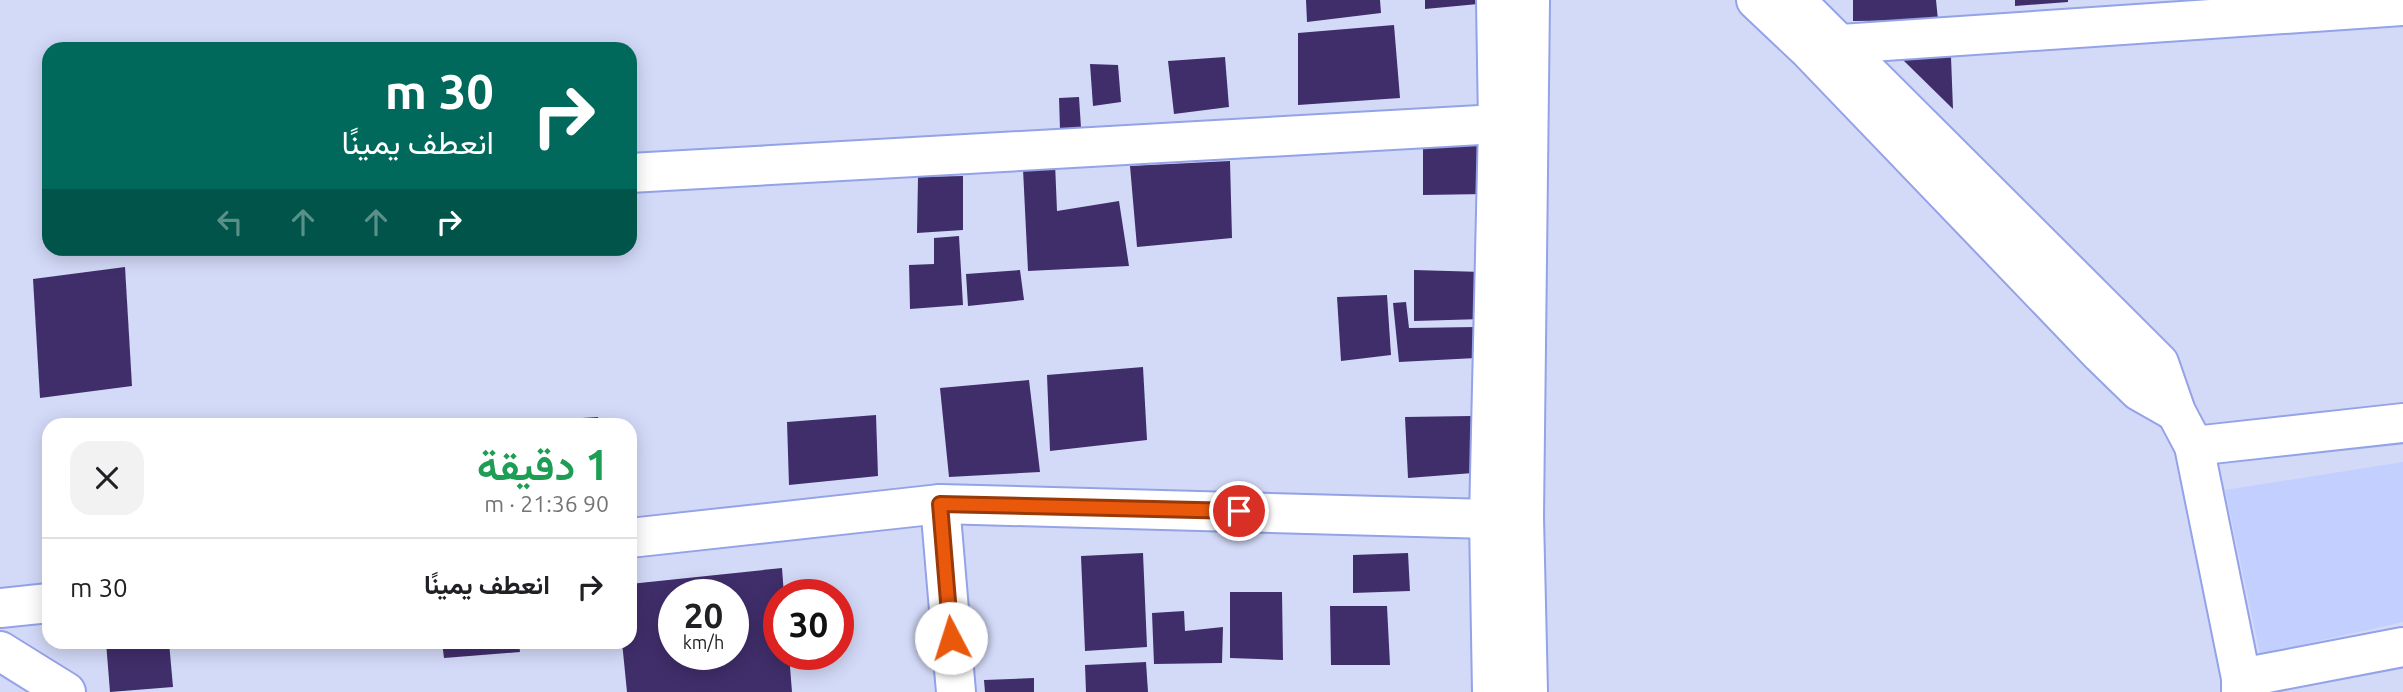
<!DOCTYPE html>
<html lang="ar">
<meta charset="utf-8">
<style>
body{margin:0;font-family:Ubuntu,Vazirmatn,sans-serif;background:#f2f2f2;color:#202124;direction:rtl;height:100vh;display:flex;flex-direction:column;font-size:26px;white-space:nowrap}
*{box-sizing:border-box;margin:0}
p{font-size:23px;color:#757577}
.icon{flex:none;width:38px;height:38px;fill:none;stroke:currentColor;stroke-width:2;stroke-linecap:round;stroke-linejoin:round}
.map{position:relative;flex:1;overflow:hidden;direction:ltr}
.drawer{position:absolute;left:42px;top:418px;width:595px;height:231px;display:flex;flex-direction:column;background:#fff;border-radius:21px;box-shadow:0 4px 18px #0003;direction:rtl}
.drawer>*{flex:none}
.top-card{position:absolute;left:42px;top:42px;width:595px;height:214px;border-radius:21px;box-shadow:0 4px 18px #0003;direction:rtl;background:#00695c;color:#fff;overflow:hidden}
.speed{position:absolute;left:658px;top:579px;display:flex;gap:14px;font-size:35px;font-weight:700;text-align:center}
.speed>*{display:grid;place-content:center;width:91px;height:91px;border-radius:50%;background:#fff;box-shadow:0 4px 18px #0003;line-height:1}
.speed small{font-size:18px;font-weight:400}
.speed .limit{border:10px solid #d22;background:#fff;color:#111}
.pin{position:absolute;display:grid;place-items:center;width:60px;height:60px;color:#fff;margin:-30px;border:4px solid #fff;border-radius:50%;box-shadow:0 2px 7px #0007}
.me{position:absolute;width:77px;margin:-38px;rotate:355deg;stroke-linejoin:round;filter:drop-shadow(0 0 5px #0008)}
.turn{display:flex;align-items:center;gap:24px;height:147px;padding:0 28px;font-size:32px}
.turn .icon{width:91px;height:91px;stroke-width:2.5}
.turn b{display:block;font-size:49px;line-height:60px}
.lanes{display:flex;align-items:center;height:66px;padding:0 28px;background:#0003;justify-content:center;gap:35px;direction:ltr}
.lanes .off{opacity:.35}
.round{display:grid;place-items:center;flex:none;width:74px;height:74px;border-radius:21px;background:#f2f2f2}
.head{display:flex;align-items:center;justify-content:space-between;height:119px;padding:0 28px}
h1{font-size:42px;font-weight:600;line-height:52px;color:#1e9e55}
ul{padding:0;list-style:none}
li{display:flex;align-items:center;gap:21px;height:98px;padding:0 28px;border-top:2px solid #e0e0e0}
li div{flex:1}
li b{display:block;font-size:26px}
li em{font-style:normal}
.map>svg:first-child{display:block}
.built{fill:#c3cfff}
.building{fill:#402e6b;fill-rule:evenodd}
.lines{fill:none;stroke-linecap:round;stroke-linejoin:round}
.minor-casing{stroke:#94a2e8;stroke-width:42}
.minor{stroke:#fff;stroke-width:38}
.route-casing{stroke:#983908;stroke-width:18}
.route{stroke:#ea580c;stroke-width:12}
</style>
<div class="map">
<svg width="2403" height="692" viewBox="0 0 2403 692">
<rect width="100%" height="100%" fill="#d3daf8"/>
<path class="built" d="M2403 462V622L2260 654 2225 490Z"/>
<g class="building">
<path d="M1306 0H1380L1381 13 1307 22Z"/>
<path d="M1425 0H1478V4L1425 9Z"/>
<path d="M1853 0H1936L1938 20 1853 21Z"/>
<path d="M2015 0H2068V2L2015 6Z"/>
<path d="M1394 25 1400 98 1298 105V33Z"/>
<path d="M1225 57 1229 107 1174 114 1168 61Z"/>
<path d="M1951 57 1953 109 1903 60Z"/>
<path d="M1090 64 1118 65 1121 102 1093 106Z"/>
<path d="M1079 97 1081 128 1060 130 1059 98Z"/>
<path d="M1423 142 1483 144 1486 194 1423 195Z"/>
<path d="M1230 161 1232 238 1137 247 1130 166Z"/>
<path d="M1055 163 1057 211 1119 201 1129 266 1028 271 1023 169Z"/>
<path d="M963 176V230L917 233 918 177Z"/>
<path d="M959 236 963 305 910 309 909 265 934 264V238Z"/>
<path d="M125 267 132 386 40 398 33 279Z"/>
<path d="M1020 270 1024 300 968 306 966 274Z"/>
<path d="M1414 270 1483 272V319L1414 321Z"/>
<path d="M1387 295 1391 355 1341 361 1337 297Z"/>
<path d="M1406 302 1409 328 1476 327V358L1399 362 1393 303Z"/>
<path d="M1143 367 1147 440 1050 451 1047 375Z"/>
<path d="M1029 380 1040 472 949 477 940 388Z"/>
<path d="M876 415 878 476 789 485 787 422Z"/>
<path d="M1471 416 1473 473 1408 478 1405 417Z"/>
<path d="M598 417 599 425H536L535 421Z"/>
<path d="M1143 553 1147 647 1085 651 1081 556Z"/>
<path d="M1408 553 1410 591 1353 593V555Z"/>
<path d="M782 568 784 595H779V654H789L792 692H627L622 642H630V584ZM674 595H733V654H674Z"/>
<path d="M1230 592H1282L1283 660 1230 658Z"/>
<path d="M1330 606H1387L1390 665H1331Z"/>
<path d="M1184 611 1185 631 1223 627 1222 663 1154 664 1152 613Z"/>
<path d="M106 642H169L173 687 110 692Z"/>
<path d="M442 642H519L520 652 444 658Z"/>
<path d="M1146 662 1148 692H1086L1085 665Z"/>
<path d="M1034 678V692H985L984 680Z"/>
</g>
<g class="lines">
<g class="minor-casing">
<g id="minor">
<path d="M1756 0 1809 50 2101 354 2139 391 2176 412"/>
<path d="M1795 0 2159 363 2176 412 2194 446 2241 678V692"/>
<path d="M1841 44 2403 6"/>
<path d="M630 173 1498 124"/>
<path d="M2194 446 2403 423"/>
<path d="M940 504 956 692"/>
<path d="M630 538 940 504 1489 519"/>
<path d="M0 608 49 603"/>
<path d="M0 651 66 692"/>
<path d="M2241 678 2403 647"/>
<path d="M1492 692 1489 519 1498 124 1496 0"/>
<path d="M1528 692 1524 517 1530 0"/>
</g>
</g>
<use href="#minor" class="minor"/>
</g>
<g class="lines">
<g class="route-casing">
<path id="route" d="M951 638 940 504 1239 511"/>
</g>
<use href="#route" class="route"/>
</g>
</svg>
<div class="speed"><div>20<small>km/h</small></div><div class="limit">30</div></div>
<div class="pin" style="left:1239px;top:511px;background:#d93025"><svg class="icon" aria-label="arrive" viewBox="0 0 24 24"><path d="M6 21V4h12l-3 4 3 4H6"/></svg></div>
<svg class="me" style="left:951px;top:638px" viewBox="-20 -20 40 40"><circle r="19" fill="#fff"/><path d="M0-13L10 11 0 6-10 11z" fill="#ea580c"/></svg>
<div class="top-card">
<div class="turn"><svg class="icon" aria-label="right" viewBox="0 0 24 24"><path d="M7 20v-9h11M14 6l5 5-5 5"/></svg><div><b>30 m</b>انعطف يمينًا</div></div>
<div class="lanes"><svg class="icon off" aria-label="left" viewBox="0 0 24 24"><path d="M17 20v-9H6M10 6l-5 5 5 5"/></svg><svg class="icon off" aria-label="ahead" viewBox="0 0 24 24"><path d="M12 20V5M6 11l6-6 6 6"/></svg><svg class="icon off" aria-label="ahead" viewBox="0 0 24 24"><path d="M12 20V5M6 11l6-6 6 6"/></svg><svg class="icon" aria-label="right" viewBox="0 0 24 24"><path d="M7 20v-9h11M14 6l5 5-5 5"/></svg></div>
</div>
<section class="drawer">
<div class="head"><div><h1>1 دقيقة</h1><p>90 m · 21:36</p></div><a class="round"><svg class="icon" aria-label="close" viewBox="0 0 24 24"><path d="M6 6l12 12M18 6L6 18"/></svg></a></div>
<ul>
<li><svg class="icon" aria-label="right" viewBox="0 0 24 24"><path d="M7 20v-9h11M14 6l5 5-5 5"/></svg><div><b>انعطف يمينًا</b></div><em>30 m</em></li>
</ul>
</section>
</div>
